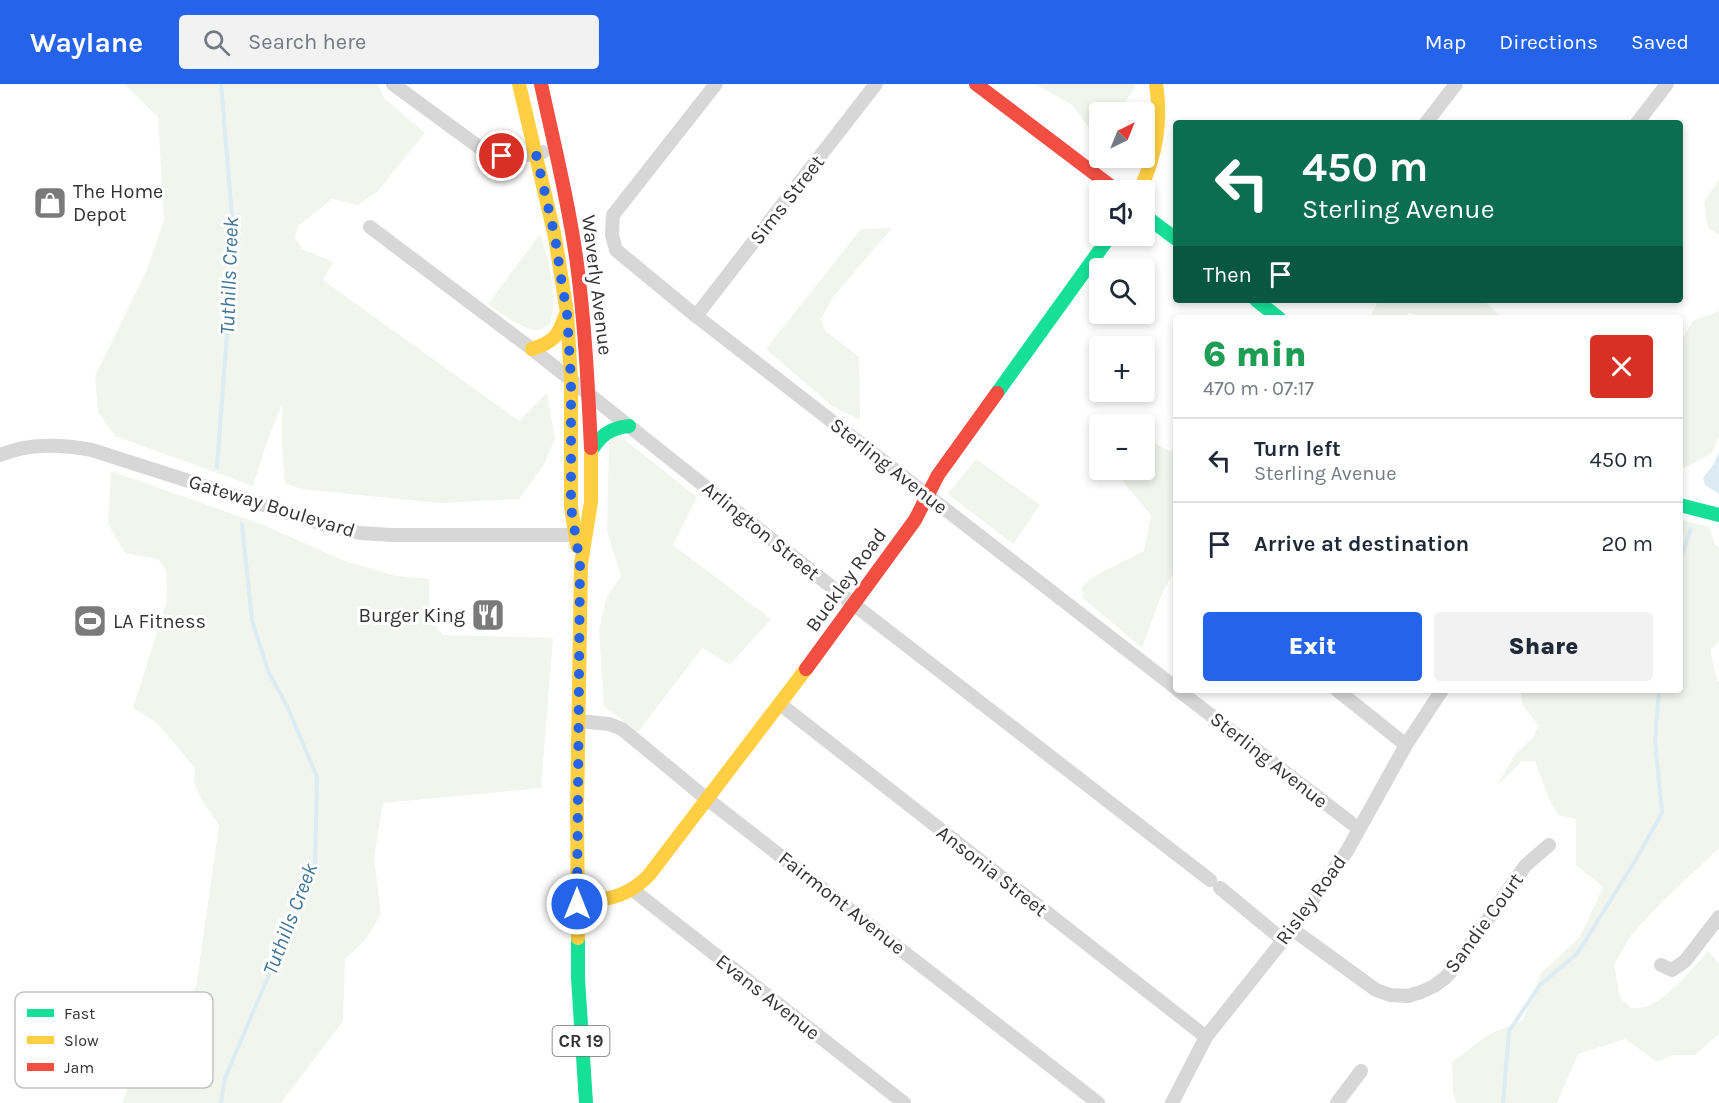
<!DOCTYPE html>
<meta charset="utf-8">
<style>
body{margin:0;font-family:Karla,sans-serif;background:#f2f2f3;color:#1f2937;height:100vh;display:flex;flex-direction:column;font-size:22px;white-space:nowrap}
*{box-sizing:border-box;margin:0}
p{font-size:20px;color:#747a83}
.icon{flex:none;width:33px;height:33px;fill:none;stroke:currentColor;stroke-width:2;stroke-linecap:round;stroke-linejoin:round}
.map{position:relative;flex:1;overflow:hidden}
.side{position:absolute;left:1173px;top:231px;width:510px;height:378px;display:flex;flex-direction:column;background:#fff;border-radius:6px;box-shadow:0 3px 9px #0003}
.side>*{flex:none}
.banner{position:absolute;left:1173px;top:36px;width:510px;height:183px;border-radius:6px;box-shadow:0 3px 9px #0003;background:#0b6e4f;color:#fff;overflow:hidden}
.needle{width:39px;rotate:43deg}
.tools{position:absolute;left:1089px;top:18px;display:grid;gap:12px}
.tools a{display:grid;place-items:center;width:66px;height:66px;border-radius:6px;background:#fff;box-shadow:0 3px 9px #0003;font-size:30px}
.pin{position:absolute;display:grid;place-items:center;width:51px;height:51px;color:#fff;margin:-26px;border:3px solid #fff;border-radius:50%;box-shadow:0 2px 6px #0007}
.me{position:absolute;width:66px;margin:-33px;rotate:0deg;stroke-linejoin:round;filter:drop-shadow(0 0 4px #0008)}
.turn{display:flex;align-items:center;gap:21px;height:126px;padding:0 30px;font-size:27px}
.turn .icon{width:78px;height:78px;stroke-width:2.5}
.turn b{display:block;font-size:42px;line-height:51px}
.then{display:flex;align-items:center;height:57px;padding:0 30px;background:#0003;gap:12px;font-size:22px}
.round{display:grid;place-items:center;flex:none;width:63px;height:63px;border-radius:6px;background:#f2f2f3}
.headline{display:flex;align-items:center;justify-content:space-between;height:102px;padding:0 30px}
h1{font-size:36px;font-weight:800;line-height:45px;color:#1e9e55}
.action{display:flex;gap:12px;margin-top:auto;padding:12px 30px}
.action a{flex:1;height:69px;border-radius:6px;background:#2563eb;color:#fff;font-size:24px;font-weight:800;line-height:69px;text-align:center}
.action a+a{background:#f2f2f3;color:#1f2937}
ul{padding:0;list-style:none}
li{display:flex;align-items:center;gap:18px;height:84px;padding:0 30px;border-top:2px solid #e0e1e3}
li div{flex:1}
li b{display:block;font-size:22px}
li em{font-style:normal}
header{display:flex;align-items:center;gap:36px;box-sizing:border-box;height:84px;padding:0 30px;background:#2563eb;color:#fff}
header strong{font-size:28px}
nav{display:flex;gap:33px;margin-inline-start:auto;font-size:21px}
.search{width:420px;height:54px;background:#f2f2f3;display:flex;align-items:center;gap:15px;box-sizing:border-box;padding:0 21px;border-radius:6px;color:#747a83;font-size:22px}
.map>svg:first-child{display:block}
.green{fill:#f1f5ed}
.water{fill:#ddebf3}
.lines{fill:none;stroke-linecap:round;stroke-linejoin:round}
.stream{stroke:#ddebf3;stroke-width:4}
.street{stroke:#d7d7d7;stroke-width:14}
.fast{stroke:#16e098;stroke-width:14}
.slow{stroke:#ffcf43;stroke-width:14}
.jam{stroke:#f24e42;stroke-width:14}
.route{stroke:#2563eb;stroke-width:10;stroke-dasharray:0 18}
.labels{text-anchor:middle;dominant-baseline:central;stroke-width:6;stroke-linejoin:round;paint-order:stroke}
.shield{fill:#fff;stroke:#707070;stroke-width:1.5}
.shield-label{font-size:18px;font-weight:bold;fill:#333}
.poi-label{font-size:20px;fill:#333;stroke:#fff;text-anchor:start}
.street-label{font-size:20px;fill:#333;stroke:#fff}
.water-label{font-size:21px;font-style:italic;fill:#3f7597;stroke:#fff}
.key{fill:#fff;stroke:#c2c2c2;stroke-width:1.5}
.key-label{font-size:16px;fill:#333}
</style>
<header>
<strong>Waylane</strong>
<div class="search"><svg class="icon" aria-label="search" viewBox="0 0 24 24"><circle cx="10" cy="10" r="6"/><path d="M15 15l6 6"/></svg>Search here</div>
<nav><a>Map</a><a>Directions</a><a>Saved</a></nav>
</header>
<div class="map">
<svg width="1719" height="1019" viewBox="0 0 1719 1019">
<rect width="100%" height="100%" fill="#fff"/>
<g class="green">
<path d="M124 0H378L384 14 425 49 377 108 358 121 332 115 298 142 295 154 302 165 333 178 323 196 519 337 547 309 555 355 543 382 519 415 439 419 301 405 285 399 282 365V320L267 358 253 402 115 352 98 328 95 292 146 188 164 136 158 33Z"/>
<path d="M1035 0H1136V2L1118 28H1100L1099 46 1092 47 1072 21Z"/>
<path d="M1719 95V151L1708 144 1704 118Z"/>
<path d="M892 144 832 214 821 235 825 247 859 273 860 336 832 322 766 265 861 145Z"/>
<path d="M540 150C549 178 558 210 550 240 546 243 541 246 536 246 524 246 498 228 488 220Z"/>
<path d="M1379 216H1483L1503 234H1429L1409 229 1405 234H1369Z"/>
<path d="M1719 227V352L1712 369 1680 386V259L1693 237Z"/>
<path d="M620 352 697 413 673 461 771 535 730 581 702 564 638 648 604 622 599 546 606 515 621 492 607 448 609 357Z"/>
<path d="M1145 354 1168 366 1176 368V485C1160 508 1152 538 1142 564L1083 514 1082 503 1094 492 1144 467 1151 431 1124 399 1118 386H1144Z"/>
<path d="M976 375 1040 421 1013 460 948 410Z"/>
<path d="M111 387 261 440 345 477 396 492 429 495 430 535 443 551 553 554 541 704 383 719 374 774 381 830 366 855 345 875 343 937 281 1019H122L146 957 196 903 219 741 203 718 194 699 195 684 158 640 133 624 167 516 166 486 158 475 125 469 108 440Z"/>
<path d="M1680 435 1709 443 1715 460 1719 464V558L1710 566 1717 596 1719 597V764L1660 820 1632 850 1614 880 1620 914 1631 924C1635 924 1640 924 1645 923 1663 919 1696 882 1708 867L1719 880V950L1695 971H1674L1657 978 1625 955 1578 970 1557 1019H1456L1453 1008 1452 978 1488 951 1523 936 1541 889 1580 853 1603 803 1576 781V735L1558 731 1548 713 1535 677H1522L1497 702 1514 672 1533 653 1539 642 1522 620 1521 606H1680Z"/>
</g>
<path class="water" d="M1719 369V410L1705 401 1703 394 1713 381Z"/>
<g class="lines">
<g class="stream">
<path d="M217 383 234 156 221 0"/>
<path d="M1680 476 1691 445"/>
<path d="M221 1019 225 994 315 783 317 693 287 622 268 587 252 536 242 440"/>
<path d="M1503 1019 1509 947 1540 901 1577 870 1635 777 1662 729 1655 657 1659 606"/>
</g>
<g class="street">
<path d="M393 0 483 66C503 75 522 73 543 68"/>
<path d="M716 0 613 131 612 151 616 166 696 232 1176 604"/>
<path d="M1426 39 1456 0"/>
<path d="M1637 39 1667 0"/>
<path d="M370 143 532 265 848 516 1210 796"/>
<path d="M696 232 876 0"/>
<path d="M0 371C30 359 60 360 92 366L329 442 360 449 392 451H583"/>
<path d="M1178 606 1359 745"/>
<path d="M1337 606 1406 661"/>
<path d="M780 620 1206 953"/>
<path d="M579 637 609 640 622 645 702 711 1098 1019"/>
<path d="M1220 804 1283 856"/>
<path d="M633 806 904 1019"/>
<path d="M1292 845 1376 906 1390 911 1408 912 1421 908 1434 902 1445 894 1453 885 1525 782 1549 761"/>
<path d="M1661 881 1672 886 1685 877 1719 833"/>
<path d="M1172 1019 1206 953 1292 845 1347 767 1406 661 1442 606"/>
<path d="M1337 1019 1361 987"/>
</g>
<g class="fast">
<path d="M1144 131 1176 155"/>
<path d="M1256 216 1279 234"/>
<path d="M997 309 1110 152"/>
<path d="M591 367C601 351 610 344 629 342"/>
<path d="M1680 421 1719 431"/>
<path d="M578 854V894L586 1019"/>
</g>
<g class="slow">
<path d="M519 0 555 153 567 229 571 296V423L577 462"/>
<path d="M1140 106C1156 71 1162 38 1156 0"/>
<path d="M532 265C553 258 558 253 565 232"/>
<path d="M577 820C607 815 627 814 649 791L806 585"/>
<path d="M578 854 577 725 581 480 591 418V364"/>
</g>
<g class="jam">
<path d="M541 0C554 60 569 120 577 180 585 241 588 303 591 364"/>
<path d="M976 0 1116 106"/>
<path d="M806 585 915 436 938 391 997 309"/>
</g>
</g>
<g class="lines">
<path class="route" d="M502 72 536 70 555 153 561 194 567 229 571 296V423L580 480 577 820"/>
</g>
<defs>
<g id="shop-square" transform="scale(1.725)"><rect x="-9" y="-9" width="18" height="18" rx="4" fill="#7a7a7a" stroke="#fff"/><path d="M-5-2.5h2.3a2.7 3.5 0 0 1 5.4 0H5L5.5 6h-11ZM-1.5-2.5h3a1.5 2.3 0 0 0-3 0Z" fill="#fff"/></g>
<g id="restaurant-square" transform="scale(1.725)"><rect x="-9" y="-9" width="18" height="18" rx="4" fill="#7a7a7a" stroke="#fff"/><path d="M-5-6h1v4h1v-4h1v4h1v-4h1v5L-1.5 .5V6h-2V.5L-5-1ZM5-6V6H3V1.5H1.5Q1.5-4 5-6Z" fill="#fff"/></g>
<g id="stadium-square" transform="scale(1.725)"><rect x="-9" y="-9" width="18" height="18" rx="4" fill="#7a7a7a" stroke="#fff"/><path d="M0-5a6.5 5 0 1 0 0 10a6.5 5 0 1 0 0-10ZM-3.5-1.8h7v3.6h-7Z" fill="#fff"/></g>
</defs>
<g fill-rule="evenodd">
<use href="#shop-square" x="50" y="119"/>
<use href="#restaurant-square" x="488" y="531"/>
<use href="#stadium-square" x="90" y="537"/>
</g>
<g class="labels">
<rect class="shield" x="552.5" y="942" width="57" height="30" rx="4.5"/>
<g class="shield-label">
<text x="581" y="957">CR 19</text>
</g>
<g class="poi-label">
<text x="73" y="107">The Home<tspan x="73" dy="23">Depot</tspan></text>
<text x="465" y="531" text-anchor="end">Burger King</text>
<text x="113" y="537">LA Fitness</text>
</g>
<g class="street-label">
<text transform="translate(787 116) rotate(-52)">Sims Street</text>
<text transform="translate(597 201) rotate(83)">Waverly Avenue</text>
<text transform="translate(889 382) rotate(38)">Sterling Avenue</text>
<text transform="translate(272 422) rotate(17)">Gateway Boulevard</text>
<text transform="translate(761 447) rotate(39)">Arlington Street</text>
<text transform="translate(846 496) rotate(-54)">Buckley Road</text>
<text transform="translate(1269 676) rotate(38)">Sterling Avenue</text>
<text transform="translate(992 787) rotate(38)">Ansonia Street</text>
<text transform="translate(1311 816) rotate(-54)">Risley Road</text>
<text transform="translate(842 819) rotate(38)">Fairmont Avenue</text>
<text transform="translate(1484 839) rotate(-54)">Sandie Court</text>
<text transform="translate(768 913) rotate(38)">Evans Avenue</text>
</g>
<g class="water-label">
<text transform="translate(229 192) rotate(-88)">Tuthills Creek</text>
<text transform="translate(290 835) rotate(-69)">Tuthills Creek</text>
</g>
</g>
<rect x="15" y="908" width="198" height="96" rx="9" class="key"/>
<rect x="27" y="925" width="27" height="8" fill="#16e098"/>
<rect x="27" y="952" width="27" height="8" fill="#ffcf43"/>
<rect x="27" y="979" width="27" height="8" fill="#f24e42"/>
<g class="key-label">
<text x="64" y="935">Fast</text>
<text x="64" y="962">Slow</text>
<text x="64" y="989">Jam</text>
</g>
</svg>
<div class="tools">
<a><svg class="needle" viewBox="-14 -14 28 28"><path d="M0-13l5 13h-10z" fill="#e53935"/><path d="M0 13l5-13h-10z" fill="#747a83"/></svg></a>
<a><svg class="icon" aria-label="sound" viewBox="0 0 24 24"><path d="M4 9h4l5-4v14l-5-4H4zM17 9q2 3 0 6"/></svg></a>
<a><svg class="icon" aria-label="search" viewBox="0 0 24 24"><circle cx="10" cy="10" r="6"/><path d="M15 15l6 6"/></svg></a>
<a>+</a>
<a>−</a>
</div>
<div class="pin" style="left:502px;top:72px;background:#d93025"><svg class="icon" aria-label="arrive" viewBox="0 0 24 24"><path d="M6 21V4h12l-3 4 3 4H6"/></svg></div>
<svg class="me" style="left:577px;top:820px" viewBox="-20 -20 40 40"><circle r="17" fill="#2563eb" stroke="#fff" stroke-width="3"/><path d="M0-11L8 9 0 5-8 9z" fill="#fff"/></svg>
<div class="banner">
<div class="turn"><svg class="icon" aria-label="left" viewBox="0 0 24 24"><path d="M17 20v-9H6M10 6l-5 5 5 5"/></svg><div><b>450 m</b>Sterling Avenue</div></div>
<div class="then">Then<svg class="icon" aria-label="arrive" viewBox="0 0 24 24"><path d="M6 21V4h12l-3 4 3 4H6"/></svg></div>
</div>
<section class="side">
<div class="headline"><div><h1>6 min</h1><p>470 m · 07:17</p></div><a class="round" style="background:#d93025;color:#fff"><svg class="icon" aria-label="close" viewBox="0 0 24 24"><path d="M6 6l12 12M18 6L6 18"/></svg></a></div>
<ul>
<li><svg class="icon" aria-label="left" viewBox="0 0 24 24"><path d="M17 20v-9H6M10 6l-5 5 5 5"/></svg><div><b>Turn left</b><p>Sterling Avenue</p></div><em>450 m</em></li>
<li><svg class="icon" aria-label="arrive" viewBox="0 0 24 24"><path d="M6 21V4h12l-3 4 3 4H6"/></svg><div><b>Arrive at destination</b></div><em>20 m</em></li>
</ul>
<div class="action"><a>Exit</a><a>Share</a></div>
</section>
</div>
